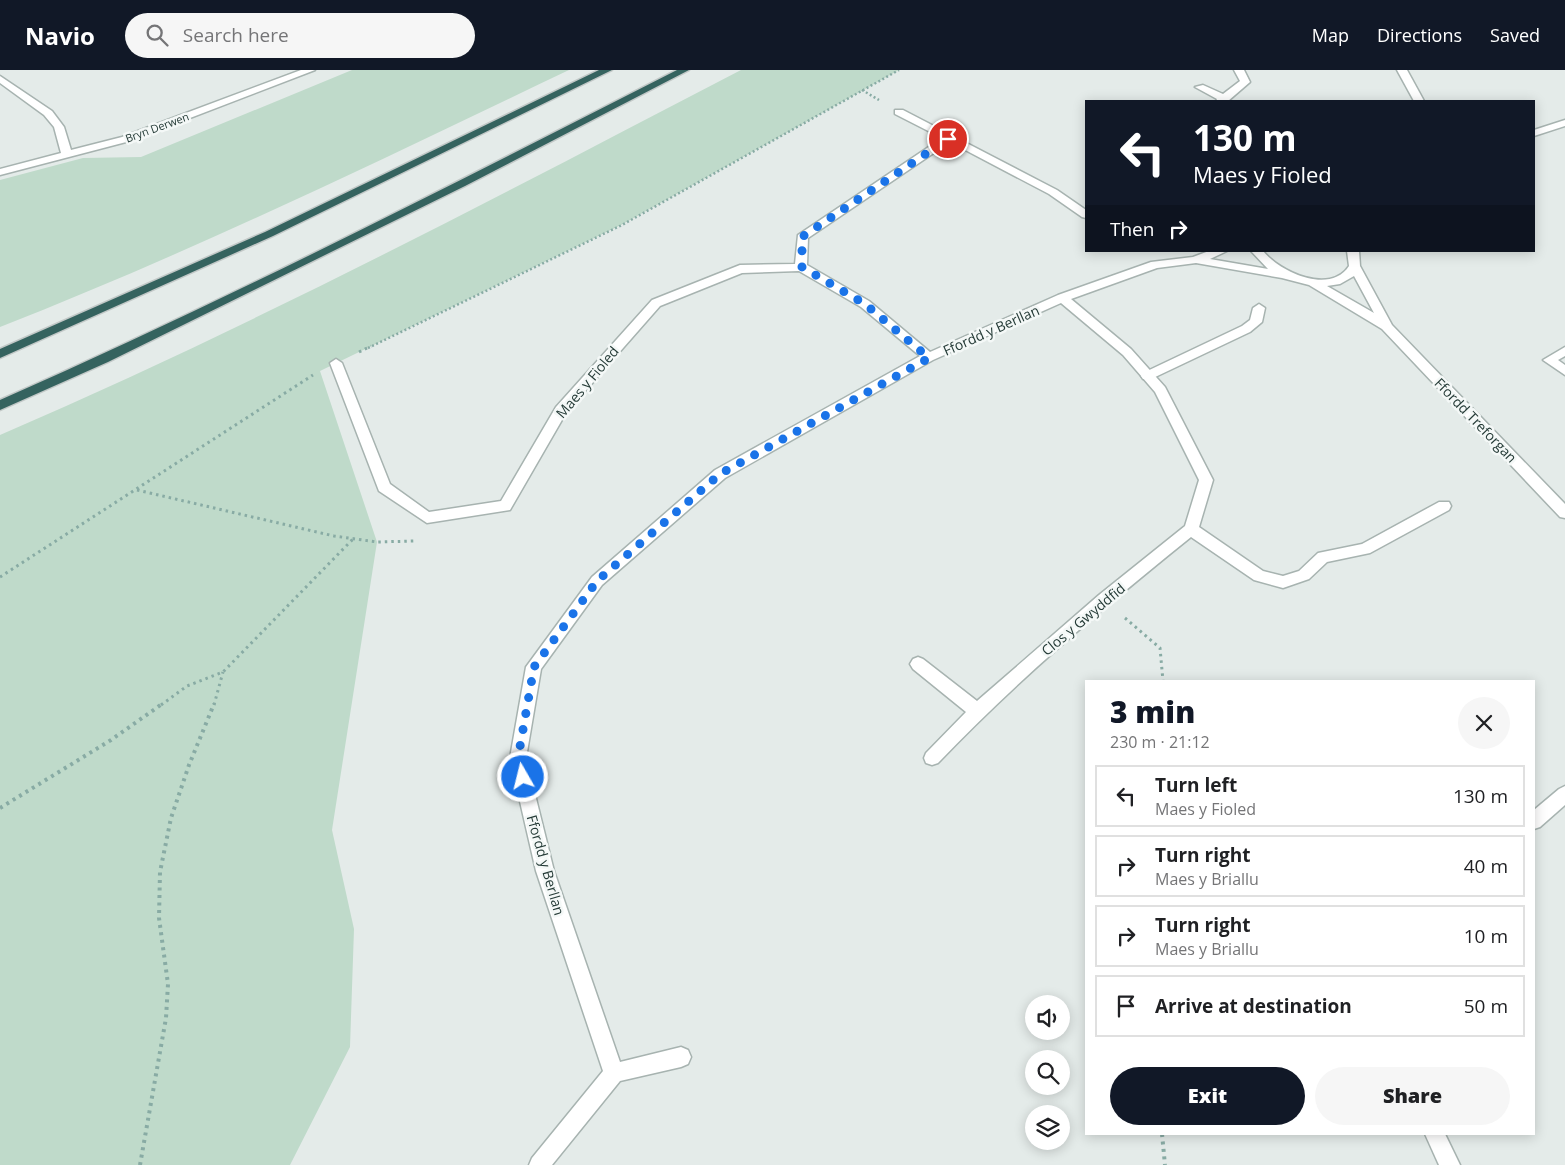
<!DOCTYPE html>
<meta charset="utf-8">
<style>
body{margin:0;font-family:"Open Sans",sans-serif;background:#f6f6f6;color:#202124;height:100vh;display:flex;flex-direction:column;font-size:19px;white-space:nowrap}
*{box-sizing:border-box;margin:0}
p{font-size:16px;color:#757577}
.icon{flex:none;width:28px;height:28px;fill:none;stroke:currentColor;stroke-width:2;stroke-linecap:round;stroke-linejoin:round}
.map{position:relative;flex:1;overflow:hidden}
.sheet{position:absolute;left:1085px;top:610px;width:450px;height:455px;display:flex;flex-direction:column;background:#fff;border-radius:0px;box-shadow:0 2px 12px #0003}
.sheet>*{flex:none}
.guide{position:absolute;left:1085px;top:30px;width:450px;height:152px;border-radius:0px;box-shadow:0 2px 12px #0003;background:#111827;color:#fff;overflow:hidden}
.buttons{position:absolute;left:1025px;top:925px;display:grid;gap:10px}
.buttons a{display:grid;place-items:center;width:45px;height:45px;border-radius:50%;background:#fff;box-shadow:0 2px 12px #0003;font-size:25px}
.pin{position:absolute;display:grid;place-items:center;width:42px;height:42px;color:#fff;margin:-21px;border:2px solid #fff;border-radius:50%;box-shadow:0 1px 5px #0007}
.me{position:absolute;width:55px;margin:-28px;rotate:352deg;stroke-linejoin:round;filter:drop-shadow(0 0 4px #0008)}
.turn{display:flex;align-items:center;gap:18px;height:105px;padding:0 25px;font-size:22px}
.turn .icon{width:65px;height:65px;stroke-width:2.5}
.turn b{display:block;font-size:35px;line-height:42px}
.then{display:flex;align-items:center;height:48px;padding:0 25px;background:#0003;gap:10px;font-size:19px}
.round{display:grid;place-items:center;flex:none;width:52px;height:52px;border-radius:26px;background:#f6f6f6}
.summary{display:flex;align-items:center;justify-content:space-between;height:85px;padding:0 25px}
h1{font-size:30px;font-weight:800;line-height:38px;color:#111827}
.action{display:flex;gap:10px;margin-top:auto;padding:10px 25px}
.action a{flex:1;height:58px;border-radius:30px;background:#111827;color:#fff;font-size:20px;font-weight:800;line-height:58px;text-align:center}
.action a+a{background:#f6f6f6;color:#202124}
ul{padding:0;list-style:none}
li{display:flex;align-items:center;gap:15px;height:62px;margin:0 10px 8px;padding:0 15px;border:2px solid #e0e0e0;border-radius:0px}
li div{flex:1}
li b{display:block;font-size:19px}
li em{font-style:normal}
header{display:flex;align-items:center;gap:30px;box-sizing:border-box;height:70px;padding:0 25px;background:#111827;color:#fff}
header strong{font-size:24px}
nav{display:flex;gap:28px;margin-inline-start:auto;font-size:18px}
.search{width:350px;height:45px;background:#f6f6f6;display:flex;align-items:center;gap:12px;box-sizing:border-box;padding:0 18px;border-radius:28px;color:#757577;font-size:19px}
.map>svg:first-child{display:block}
.green{fill:#bfdaca}
.lines{fill:none;stroke-linecap:round;stroke-linejoin:round}
.service-casing{stroke:#a7b3b0;stroke-width:3}
.minor-casing{stroke:#a7b3b0;stroke-width:3}
.motorway-casing{stroke:#c2c8c7;stroke-width:3}
.path-far2{stroke:#88aba4;stroke-width:2.5;stroke-dasharray:2 2.5;stroke-linecap:butt}
.path-far1{stroke:#88aba4;stroke-width:3;stroke-dasharray:2.5 4;stroke-linecap:butt}
.path{stroke:#88aba4;stroke-width:4;stroke-dasharray:3 4.5;stroke-linecap:butt}
.service{fill:#fff;fill-rule:evenodd}
.minor{fill:#fff;fill-rule:evenodd}
.motorway{fill:#35635f;fill-rule:evenodd}
.route{stroke:#1a73e8;stroke-width:9;stroke-dasharray:0 16.2}
.labels{text-anchor:middle;dominant-baseline:central;stroke-width:5;stroke-linejoin:round;paint-order:stroke}
.far-street-label{font-size:11px;fill:#253b37;stroke:#f4f8f7}
.street-label{font-size:14px;fill:#253b37;stroke:#f4f8f7}
</style>
<header>
<strong>Navio</strong>
<div class="search"><svg class="icon" aria-label="search" viewBox="0 0 24 24"><circle cx="10" cy="10" r="6"/><path d="M15 15l6 6"/></svg>Search here</div>
<nav><a>Map</a><a>Directions</a><a>Saved</a></nav>
</header>
<div class="map">
<svg width="1565" height="1095" viewBox="0 0 1565 1095">
<rect width="100%" height="100%" fill="#e4ebe9"/>
<g class="green">
<path d="M352 0H569C381 90 194 181 0 257V110L83 88 141 87Z"/>
<path d="M741 0H899L621 155 320 301 377 472 332 760 354 859 350 977 290 1095H0V365C253 256 497 127 741 0Z"/>
</g>
<g class="lines">
<g class="service-casing">
<path id="service" d="M1259 234 1265 238 1262 252 1250 262 1151 309H1143L1141 306 1143 303 1242 256 1250 250 1253 238Z"/>
</g>
<g class="minor-casing">
<g id="minor">
<path d="M301 0H315L130 71 0 105V99L61 83 54 57 44 45 0 13V6L52 41 64 57 71 80 122 67Z"/>
<path d="M1234 0H1244L1250 12 1228 31H1216L1217 29 1195 17 1203 15 1223 24 1240 11Z"/>
<path d="M1397 0H1407L1424 31H1414Z"/>
<path d="M895 40H903L1057 120 1086 140V148L1082 147 1049 124 950 72 808 168 807 195 869 231 930 282 1058 225 1151 192 1193 187 1209 181H1227L1210 189 1268 199 1251 181H1263C1280 202 1330 225 1349 196L1347 181H1359L1360 196 1392 255 1565 434V448L1560 447 1382 259 1309 215 1282 208 1196 193 1157 198 1071 229 1131 279 1165 317 1213 410 1199 457 1263 501 1283 506 1299 501 1318 483 1362 474 1439 432H1449L1451 436 1449 440 1370 483 1327 492 1309 509 1283 518 1254 510 1191 467C1103 538 1016 611 938 693L932 695 926 693 924 688 926 683 966 642 913 599 910 594 913 589 918 587 923 589 977 631 1099 525 1185 456 1199 410 1155 322 1123 285 1061 233 933 290 725 408 602 515 541 599 526 688 554 801 620 992 681 977 688 980 691 987 688 994 681 997 620 1011 552 1095H529L532 1088 603 1001 536 801 510 688 526 597 592 507 715 400 920 286 861 237 799 201 742 203 660 236 566 343 510 440 427 453 379 421 330 293 336 289 342 293 390 414 429 442 501 431 556 337 652 230 740 195 795 194 798 165 942 68 895 44ZM1354 206 1374 243 1327 216 1340 214Z"/>
<path d="M1565 50V56L1534 66V60Z"/>
<path d="M1565 277V286L1558 290 1565 295V305L1543 290Z"/>
<path d="M1565 716V735L1540 757 1534 759V740L1559 719Z"/>
<path d="M1425 1064H1445L1460 1095H1439Z"/>
</g>
</g>
<g class="motorway-casing">
<g id="motorway">
<path d="M599 0H612L273 166 0 288V279L265 162Z"/>
<path d="M677 0H689L465 116 108 292 0 340V330C230 229 453 114 677 0Z"/>
</g>
</g>
<g class="path-far2">
<path d="M862 20 879 30"/>
<path d="M368 278 622 155 899 0"/>
</g>
<g class="path-far1">
<path d="M359 282 371 276"/>
<path d="M137 420 334 466 377 472 415 471"/>
<path d="M0 507 313 305"/>
<path d="M1125 548 1160 578 1163 611"/>
<path d="M161 635 187 616 223 602 353 469"/>
<path d="M214 635 223 602"/>
</g>
<g class="path">
<path d="M0 738 111 670 162 634"/>
<path d="M1162 1064 1165 1095"/>
<path d="M140 1095 166 948 168 914 159 848 160 802 171 748 189 695 214 634"/>
</g>
<use href="#service" class="service"/>
<use href="#minor" class="minor"/>
<use href="#motorway" class="motorway"/>
</g>
<g class="lines">
<path class="route" d="M523 707 518 688 534 597 597 511 720 404 929 288 865 234 802 197V167L948 69"/>
</g>
<g class="labels">
<g class="far-street-label">
<text transform="translate(157 57) rotate(-20)">Bryn Derwen</text>
</g>
<g class="street-label">
<text transform="translate(991 260) rotate(-24)">Ffordd y Berllan</text>
<text transform="translate(587 312) rotate(-50)">Maes y Fioled</text>
<text transform="translate(1476 350) rotate(46)">Ffordd Treforgan</text>
<text transform="translate(1083 549) rotate(-40)">Clos y Gwyddfid</text>
<text transform="translate(546 795) rotate(74)">Ffordd y Berllan</text>
</g>
</g>
</svg>
<div class="buttons">
<a><svg class="icon" aria-label="sound" viewBox="0 0 24 24"><path d="M4 9h4l5-4v14l-5-4H4zM17 9q2 3 0 6"/></svg></a>
<a><svg class="icon" aria-label="search" viewBox="0 0 24 24"><circle cx="10" cy="10" r="6"/><path d="M15 15l6 6"/></svg></a>
<a><svg class="icon" aria-label="layers" viewBox="0 0 24 24"><path d="M12 4l9 5-9 5-9-5zM3 14l9 5 9-5"/></svg></a>
</div>
<div class="pin" style="left:948px;top:69px;background:#d93025"><svg class="icon" aria-label="arrive" viewBox="0 0 24 24"><path d="M6 21V4h12l-3 4 3 4H6"/></svg></div>
<svg class="me" style="left:523px;top:707px" viewBox="-20 -20 40 40"><circle r="17" fill="#1a73e8" stroke="#fff" stroke-width="3"/><path d="M0-11L8 9 0 5-8 9z" fill="#fff"/></svg>
<div class="guide">
<div class="turn"><svg class="icon" aria-label="left" viewBox="0 0 24 24"><path d="M17 20v-9H6M10 6l-5 5 5 5"/></svg><div><b>130 m</b>Maes y Fioled</div></div>
<div class="then">Then<svg class="icon" aria-label="right" viewBox="0 0 24 24"><path d="M7 20v-9h11M14 6l5 5-5 5"/></svg></div>
</div>
<section class="sheet">
<div class="summary"><div><h1>3 min</h1><p>230 m · 21:12</p></div><a class="round"><svg class="icon" aria-label="close" viewBox="0 0 24 24"><path d="M6 6l12 12M18 6L6 18"/></svg></a></div>
<ul>
<li><svg class="icon" aria-label="left" viewBox="0 0 24 24"><path d="M17 20v-9H6M10 6l-5 5 5 5"/></svg><div><b>Turn left</b><p>Maes y Fioled</p></div><em>130 m</em></li>
<li><svg class="icon" aria-label="right" viewBox="0 0 24 24"><path d="M7 20v-9h11M14 6l5 5-5 5"/></svg><div><b>Turn right</b><p>Maes y Briallu</p></div><em>40 m</em></li>
<li><svg class="icon" aria-label="right" viewBox="0 0 24 24"><path d="M7 20v-9h11M14 6l5 5-5 5"/></svg><div><b>Turn right</b><p>Maes y Briallu</p></div><em>10 m</em></li>
<li><svg class="icon" aria-label="arrive" viewBox="0 0 24 24"><path d="M6 21V4h12l-3 4 3 4H6"/></svg><div><b>Arrive at destination</b></div><em>50 m</em></li>
</ul>
<div class="action"><a>Exit</a><a>Share</a></div>
</section>
</div>
